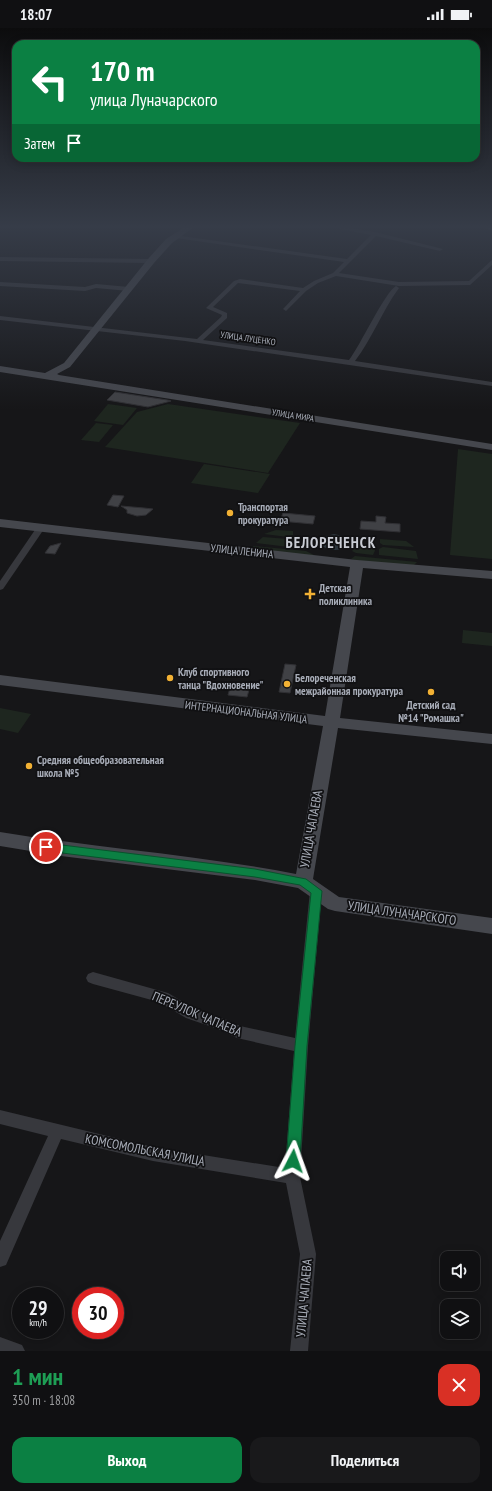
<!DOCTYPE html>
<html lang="ru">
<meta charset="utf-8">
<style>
body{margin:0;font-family:"PT Sans Narrow",sans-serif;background:#19191b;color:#f1f3f6;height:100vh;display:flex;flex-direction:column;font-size:15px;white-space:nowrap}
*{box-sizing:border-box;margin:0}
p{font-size:13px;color:#9c9d9f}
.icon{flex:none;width:22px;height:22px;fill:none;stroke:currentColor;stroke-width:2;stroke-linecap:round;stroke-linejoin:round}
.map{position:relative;height:1323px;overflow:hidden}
.drawer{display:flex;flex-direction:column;background:#101012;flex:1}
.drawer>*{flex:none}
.top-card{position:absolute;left:12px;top:12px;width:468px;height:122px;border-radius:12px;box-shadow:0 2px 10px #0003,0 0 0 1px #303032;background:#0b8043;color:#fff;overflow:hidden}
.buttons{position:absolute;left:440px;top:1223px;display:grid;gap:8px}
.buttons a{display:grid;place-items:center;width:40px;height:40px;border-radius:8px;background:#101012;box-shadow:0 2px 10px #0003,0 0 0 1px #303032;font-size:20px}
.speed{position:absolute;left:12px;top:1259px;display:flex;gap:8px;font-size:20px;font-weight:700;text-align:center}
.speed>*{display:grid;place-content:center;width:52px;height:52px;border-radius:50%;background:#101012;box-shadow:0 2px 10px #0003,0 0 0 1px #303032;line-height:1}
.speed small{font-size:10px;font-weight:400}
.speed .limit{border:6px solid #d22;background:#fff;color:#111}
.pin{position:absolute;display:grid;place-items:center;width:34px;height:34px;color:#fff;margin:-17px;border:2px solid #fff;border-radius:50%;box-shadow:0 1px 4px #0007}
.me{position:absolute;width:44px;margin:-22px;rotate:4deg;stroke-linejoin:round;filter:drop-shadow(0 0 3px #0008)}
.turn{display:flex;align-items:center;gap:14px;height:84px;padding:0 12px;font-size:18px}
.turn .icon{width:52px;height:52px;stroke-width:2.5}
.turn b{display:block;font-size:28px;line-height:34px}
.then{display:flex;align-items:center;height:38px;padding:0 12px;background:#0003;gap:8px;font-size:15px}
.round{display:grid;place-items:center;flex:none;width:42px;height:42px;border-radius:12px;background:#19191b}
.head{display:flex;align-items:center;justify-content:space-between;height:68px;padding:0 12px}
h1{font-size:24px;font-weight:800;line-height:30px;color:#1e9e55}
.cta{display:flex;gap:8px;margin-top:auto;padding:8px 12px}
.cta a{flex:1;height:46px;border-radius:12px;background:#0b8043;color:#fff;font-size:16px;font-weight:800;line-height:46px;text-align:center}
.cta a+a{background:#19191b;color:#f1f3f6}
.status{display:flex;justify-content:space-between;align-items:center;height:28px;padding:0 20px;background:#101012;direction:ltr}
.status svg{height:11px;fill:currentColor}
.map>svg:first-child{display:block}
.green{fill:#1e261f}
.water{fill:#2c353c}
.building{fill:#404145;stroke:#303034}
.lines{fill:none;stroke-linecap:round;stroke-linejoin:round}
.street{fill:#37383d;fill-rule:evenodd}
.secondary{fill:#45474d;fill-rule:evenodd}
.route{fill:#0b8043;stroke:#07532c}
.poi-dot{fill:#f2b134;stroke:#111113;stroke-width:1.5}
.labels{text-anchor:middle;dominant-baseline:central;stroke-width:3.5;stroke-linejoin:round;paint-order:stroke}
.far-street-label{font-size:9px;fill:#a8adb8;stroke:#111113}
.poi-label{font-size:11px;font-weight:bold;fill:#a8adb8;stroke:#111113;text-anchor:start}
.street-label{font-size:11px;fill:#a8adb8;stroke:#111113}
.near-street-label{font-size:13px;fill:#a8adb8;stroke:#111113}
.district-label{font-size:15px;font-weight:bold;letter-spacing:1px;fill:#c9ccd4;stroke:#111113}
</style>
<div class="status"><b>18:07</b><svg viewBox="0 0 49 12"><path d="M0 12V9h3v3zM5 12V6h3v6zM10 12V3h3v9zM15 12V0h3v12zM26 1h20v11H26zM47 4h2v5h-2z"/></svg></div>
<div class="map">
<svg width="492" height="1323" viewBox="0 0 492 1323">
<rect width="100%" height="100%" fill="#161618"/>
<g class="green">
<path d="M108 376 137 380 123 397 94 393Z"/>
<path d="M168 376 300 395 268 445 105 419 137 384Z"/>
<path d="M96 395 113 397 99 414 81 412Z"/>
<path d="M458 421 492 426V531L450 527Z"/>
<path d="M204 436 270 446 258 465 191 455Z"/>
<path d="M276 502 293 503V507L288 509 264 506Z"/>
<path d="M263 509 288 511 291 514 289 519 256 515Z"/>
<path d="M380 511 406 513 414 519 383 517 380 515Z"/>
<path d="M357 517 376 520 373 527 356 525 352 523Z"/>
<path d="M253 518 306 523 314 527 299 528 253 520Z"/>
<path d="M383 519 416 523 418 531 379 527V521Z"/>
<path d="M355 528 417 534 413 538 371 535 351 531Z"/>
<path d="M463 602 492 605V618L462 615Z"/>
<path d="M0 680 31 686 18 705 0 701Z"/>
</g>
<path class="water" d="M334 506 343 508 348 513V518C340 524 328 523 321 517L320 512 326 508Z"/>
<g class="building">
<path d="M115 364 167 372 171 373 148 379 107 372Z"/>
<path d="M113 467 124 468 118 479 107 477Z"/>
<path d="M121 478 144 480 153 481 146 487 137 488 127 485V482Z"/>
<path d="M283 485 315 488 313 496 280 493Z"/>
<path d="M376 488 386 489 385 495 400 496V504L360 501 361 493 376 494Z"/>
<path d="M61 515 55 526 45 525 50 518Z"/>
<path d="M285 636 296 637 290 665 279 664Z"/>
<path d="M230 660 249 662 247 669 228 667Z"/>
</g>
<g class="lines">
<g class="street">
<path d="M320 197H331L375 204 443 221 440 223 376 208 339 245 399 254 469 253 492 232V237L470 257 399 258 336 248 318 255 306 263 286 283 283 281 284 280 300 263 238 255 213 279 227 285V290L203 312 349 332C360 318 385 264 396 258L399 260C382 283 372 311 355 333L492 354V358L185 313 0 292V288L197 311 221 289 222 287 206 280 234 253 240 251 303 260 314 253 333 245 344 234 176 210 174 207 347 231 371 207Z"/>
<path d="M0 229 151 231 154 233 151 235 0 233Z"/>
<path d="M0 254 85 259 96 256 129 259 132 261 129 263 96 260 85 263 0 258Z"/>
<path d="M37 499H40L44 501 3 561 0 562V553Z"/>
<path d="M316 858 320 860 322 863 308 1018 300 1149 316 1226 308 1323H290L300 1226 286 1155 153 1133 61 1111 6 1237 0 1239V1213L48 1108 0 1096V1082L153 1119 285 1140 294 1023 237 1010 218 1001 186 990 159 974 93 956 88 954 86 950 88 946 93 944 168 965 195 981 227 992 240 998 295 1010 310 863 312 860Z"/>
<path d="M0 1309 22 1317 25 1323H0Z"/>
</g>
<g class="secondary">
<path d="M188 197H197L172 215 154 235 70 339 57 346 59 347 492 416V422L0 344V338L45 345 64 335 148 231 166 211Z"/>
<path d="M469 197 492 198V202Z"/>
<path d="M0 491 357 532 492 543V551L363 540 340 690 492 706V716L338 700 313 851 339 869 492 890V906L335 883 328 881 298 860 255 852 61 828 0 818V804C98 820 198 827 296 846L323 698 0 657V647L325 688 350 539 0 499Z"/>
</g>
</g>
<linearGradient id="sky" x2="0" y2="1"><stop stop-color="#0c0c0d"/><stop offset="0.52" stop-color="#363c48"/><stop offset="1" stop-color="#363c48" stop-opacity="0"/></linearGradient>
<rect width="492" height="382" fill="url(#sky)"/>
<path class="route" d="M46 815 255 841 306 851 322 863 307 1018 300 1133 298 1138 293 1140 288 1138 286 1133 295 1018 311 865 300 857 255 849 46 823 41 819Z"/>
<g class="poi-dot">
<circle cx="230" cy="485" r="4"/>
<path d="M308 560h4v4h4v4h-4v4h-4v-4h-4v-4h4z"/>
<circle cx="170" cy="650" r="4"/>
<circle cx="287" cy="656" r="4"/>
<circle cx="431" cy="664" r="4"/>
<circle cx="29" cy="738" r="4"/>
</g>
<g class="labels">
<g class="far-street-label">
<text transform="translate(248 310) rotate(8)">УЛИЦА ЛУЦЕНКО</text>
<text transform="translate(293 387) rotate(9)">УЛИЦА МИРА</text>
</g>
<g class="poi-label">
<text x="238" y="479">Транспортая<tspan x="238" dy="13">прокуратура</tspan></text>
<text x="319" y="560">Детская<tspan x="319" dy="13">поликлиника</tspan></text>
<text x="178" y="644">Клуб спортивного<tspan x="178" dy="13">танца "Вдохновение"</tspan></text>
<text x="295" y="650">Белореченская<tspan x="295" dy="13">межрайонная прокуратура</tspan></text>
<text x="431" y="677" text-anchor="middle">Детский сад<tspan x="431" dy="13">№14 "Ромашка"</tspan></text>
<text x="37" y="732">Средняя общеобразовательная<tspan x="37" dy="13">школа №5</tspan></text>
</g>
<g class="street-label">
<text transform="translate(242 523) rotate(6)">УЛИЦА ЛЕНИНА</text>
<text transform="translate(246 684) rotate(7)">ИНТЕРНАЦИОНАЛЬНАЯ УЛИЦА</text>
</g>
<g class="near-street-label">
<text transform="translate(311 801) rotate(-80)">УЛИЦА ЧАПАЕВА</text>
<text transform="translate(402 885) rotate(8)">УЛИЦА ЛУНАЧАРСКОГО</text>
<text transform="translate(197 986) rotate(23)">ПЕРЕУЛОК ЧАПАЕВА</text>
<text transform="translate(145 1122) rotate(11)">КОМСОМОЛЬСКАЯ УЛИЦА</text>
<text transform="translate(304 1270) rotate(-85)">УЛИЦА ЧАПАЕВА</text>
</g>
<g class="district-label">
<text x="331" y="514">БЕЛОРЕЧЕНСК</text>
</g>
</g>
</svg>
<div class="buttons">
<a><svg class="icon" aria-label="sound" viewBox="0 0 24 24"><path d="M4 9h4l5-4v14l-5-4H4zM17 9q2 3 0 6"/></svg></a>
<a><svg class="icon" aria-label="layers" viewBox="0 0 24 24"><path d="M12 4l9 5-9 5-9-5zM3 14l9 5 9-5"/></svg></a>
</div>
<div class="speed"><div>29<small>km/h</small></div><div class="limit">30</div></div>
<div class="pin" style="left:46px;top:819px;background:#d93025"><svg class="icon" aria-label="arrive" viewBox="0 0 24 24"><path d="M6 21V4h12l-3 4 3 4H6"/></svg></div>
<svg class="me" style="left:293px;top:1133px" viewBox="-20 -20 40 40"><path d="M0-17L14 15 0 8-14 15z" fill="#0b8043" stroke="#fff" stroke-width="4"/></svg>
<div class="top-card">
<div class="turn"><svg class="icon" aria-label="left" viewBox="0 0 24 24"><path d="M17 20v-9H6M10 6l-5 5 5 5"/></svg><div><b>170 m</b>улица Луначарского</div></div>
<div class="then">Затем<svg class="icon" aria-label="arrive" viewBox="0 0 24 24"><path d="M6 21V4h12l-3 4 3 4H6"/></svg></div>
</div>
</div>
<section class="drawer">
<div class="head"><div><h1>1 мин</h1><p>350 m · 18:08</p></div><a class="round" style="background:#d93025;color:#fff"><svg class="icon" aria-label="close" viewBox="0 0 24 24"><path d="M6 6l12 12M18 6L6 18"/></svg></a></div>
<div class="cta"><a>Выход</a><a>Поделиться</a></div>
</section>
